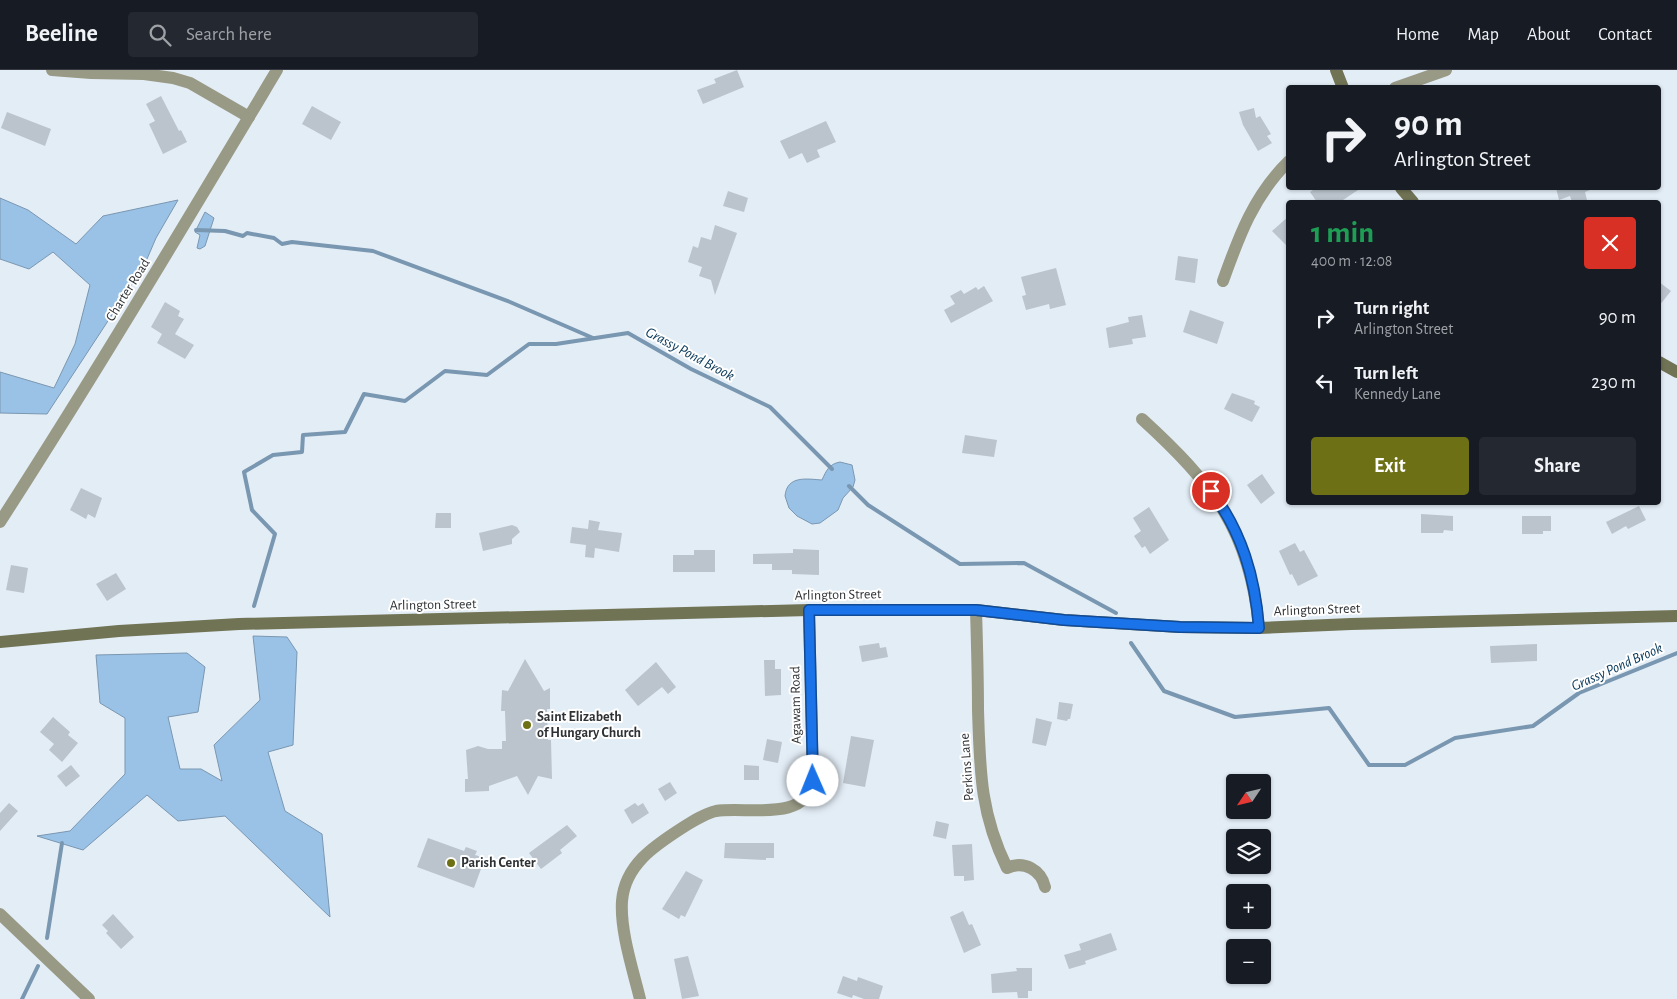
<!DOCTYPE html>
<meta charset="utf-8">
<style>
body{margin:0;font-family:"Alegreya Sans",sans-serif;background:#242831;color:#f1f3f6;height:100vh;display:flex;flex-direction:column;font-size:19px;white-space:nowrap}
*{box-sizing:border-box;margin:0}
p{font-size:16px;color:#9ea1a6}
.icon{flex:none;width:28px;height:28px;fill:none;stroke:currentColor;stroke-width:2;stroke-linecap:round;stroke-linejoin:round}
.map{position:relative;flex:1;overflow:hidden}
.sheet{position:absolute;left:1286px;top:130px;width:375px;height:305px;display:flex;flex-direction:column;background:#171b24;border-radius:5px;box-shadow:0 1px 4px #0004}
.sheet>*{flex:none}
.guide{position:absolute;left:1286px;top:15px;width:375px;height:105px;border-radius:5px;box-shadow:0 1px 4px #0004;background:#171b24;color:#f1f3f6;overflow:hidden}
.needle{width:32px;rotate:235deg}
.tools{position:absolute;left:1226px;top:704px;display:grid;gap:10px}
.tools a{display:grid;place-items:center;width:45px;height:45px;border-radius:5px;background:#171b24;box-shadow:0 1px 4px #0004;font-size:25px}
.pin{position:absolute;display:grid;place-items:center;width:42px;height:42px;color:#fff;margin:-21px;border:2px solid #fff;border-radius:50%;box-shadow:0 1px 5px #0007}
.me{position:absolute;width:55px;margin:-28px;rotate:359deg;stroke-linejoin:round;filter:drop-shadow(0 0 4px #0008)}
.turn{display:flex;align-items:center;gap:18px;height:105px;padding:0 25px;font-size:22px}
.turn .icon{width:65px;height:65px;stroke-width:2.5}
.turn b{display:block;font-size:35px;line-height:42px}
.round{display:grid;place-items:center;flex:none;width:52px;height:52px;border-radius:5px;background:#242831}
.head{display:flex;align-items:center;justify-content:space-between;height:85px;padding:0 25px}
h1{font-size:30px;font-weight:700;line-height:38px;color:#1e9e55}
.action{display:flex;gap:10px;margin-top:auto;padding:10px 25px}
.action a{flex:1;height:58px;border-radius:5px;background:#6d7015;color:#fff;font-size:20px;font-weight:700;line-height:58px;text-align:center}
.action a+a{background:#242831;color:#f1f3f6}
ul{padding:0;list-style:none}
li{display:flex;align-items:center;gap:15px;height:65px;padding:0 25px}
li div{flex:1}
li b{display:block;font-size:19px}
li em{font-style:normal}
header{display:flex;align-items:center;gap:30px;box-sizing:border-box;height:70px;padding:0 25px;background:#171b24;border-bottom:1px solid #363941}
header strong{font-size:24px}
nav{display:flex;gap:28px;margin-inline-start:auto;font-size:18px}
.search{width:350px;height:45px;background:#242831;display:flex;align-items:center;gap:12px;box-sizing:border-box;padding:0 18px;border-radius:5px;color:#9ea1a6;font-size:19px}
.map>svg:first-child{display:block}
.water{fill:#9ac2e6;stroke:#7a97b1}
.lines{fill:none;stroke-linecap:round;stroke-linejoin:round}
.stream{stroke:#7a97b1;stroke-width:4}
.building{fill:#bbc4cd}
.street{stroke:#989a85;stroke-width:12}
.secondary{stroke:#717355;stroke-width:12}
.route-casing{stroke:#114b97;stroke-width:12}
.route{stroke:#1a73e8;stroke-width:9}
.poi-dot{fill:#6d7015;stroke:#fff;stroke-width:2}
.labels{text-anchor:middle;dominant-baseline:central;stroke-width:4;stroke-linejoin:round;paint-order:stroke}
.street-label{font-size:14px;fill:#2e3235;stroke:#fff}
.poi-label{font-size:14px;font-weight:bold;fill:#2e3235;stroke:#fff;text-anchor:start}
.water-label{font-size:15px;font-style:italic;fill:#08385a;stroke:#fff}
</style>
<header>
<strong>Beeline</strong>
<div class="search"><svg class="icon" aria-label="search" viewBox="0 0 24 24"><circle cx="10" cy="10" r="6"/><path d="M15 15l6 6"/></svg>Search here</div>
<nav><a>Home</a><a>Map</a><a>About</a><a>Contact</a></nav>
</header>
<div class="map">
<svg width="1677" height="929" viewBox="0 0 1677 929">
<rect width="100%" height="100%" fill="#e3edf6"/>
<g class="water">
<path d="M0 128 28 140 76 174 103 146 178 130 156 168 144 196 47 344 0 343V302L54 318 75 274 90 215 53 182 29 199 0 189Z"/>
<path d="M205 142 214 148 205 176 200 179 197 178 200 165 195 162Z"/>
<path d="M840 392 852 395 855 410 853 417 843 428 838 440 820 453 812 454 797 446 789 438 785 426C787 405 807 409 822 410 826 401 829 394 840 392Z"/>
<path d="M253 566 287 567 297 582 293 675 268 682 285 741 322 764 330 847 225 746 178 751 147 725 83 780 37 766 70 761 125 704V648L100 633 96 585 187 583 205 597 198 642 168 647 180 699H201L222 711 214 675 260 630Z"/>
</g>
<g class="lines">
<g class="stream">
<path d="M196 160 225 161 243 166 247 163 274 168 282 174 292 172 373 181 510 232 593 268"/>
<path d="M849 416 868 435 960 494 1024 493 1116 543"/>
<path d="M254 536 275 464 252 440 244 402 273 385 302 382 303 365 345 362 364 324 405 331 445 301 487 305 529 274H556L628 263 691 299 770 337 832 399"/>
<path d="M1131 573 1164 621 1235 647 1329 638 1369 695H1405L1455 668 1533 656 1579 623 1677 583"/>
<path d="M47 868 62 773"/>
<path d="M22 929 38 896"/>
</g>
</g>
<g class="building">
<path d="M737 0 744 17 703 34 697 20 716 13 714 9Z"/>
<path d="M161 26 179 61 181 60 187 72 163 84 149 54 155 51 146 34Z"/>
<path d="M312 36 341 52 331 70 302 54Z"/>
<path d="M1254 38 1256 48 1260 46 1271 64 1267 66 1272 73 1258 81 1243 55 1239 42Z"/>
<path d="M7 42 51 59 45 76 1 58Z"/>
<path d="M826 51 836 72 817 80 820 87 807 93 802 83 789 89 780 71Z"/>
<path d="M1316 118H1361L1340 132H1317L1310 122Z"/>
<path d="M1556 118H1590V120L1585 122 1587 130 1572 132 1570 126 1559 130Z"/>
<path d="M728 121 748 128 744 142 723 136Z"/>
<path d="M1289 146V178L1272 161Z"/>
<path d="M715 155 737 163 715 225 711 210 699 206 702 197 688 192 693 176 698 178 701 167 711 170Z"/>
<path d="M1178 186 1198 189 1195 213 1175 210Z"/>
<path d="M1056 198 1066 235 1050 239 1049 234 1026 240 1022 226 1026 225 1021 207Z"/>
<path d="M1659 212 1671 221 1659 236Z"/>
<path d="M984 216 993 231 951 253 944 240 955 234 950 226 961 220 964 224 976 217 978 220Z"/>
<path d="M165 232 180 241 178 246 184 249 175 264 194 275 185 289 157 273 162 264 151 257Z"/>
<path d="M1190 240 1224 252 1217 274 1183 262Z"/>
<path d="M1142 245 1146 267 1132 269 1133 274 1109 278 1106 258 1129 252 1128 247Z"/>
<path d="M1232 323 1255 331 1254 334 1260 337 1252 352 1224 339Z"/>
<path d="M965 365 997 370 994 387 962 383Z"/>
<path d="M1262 404 1275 423 1261 434 1247 415Z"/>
<path d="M81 418 102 428 95 448 88 444 86 449 70 440Z"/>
<path d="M1639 436 1646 450 1628 459 1626 456 1612 464 1606 452Z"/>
<path d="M1149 437 1169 470 1150 484 1145 476 1142 478 1134 466 1141 461 1133 448Z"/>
<path d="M436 443H451V458H435Z"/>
<path d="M1421 444 1453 446V461L1444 460 1443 463H1421Z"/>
<path d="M1522 446H1551V461H1543V464H1522Z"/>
<path d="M589 450 600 452 598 460 622 463 619 482 595 478 594 488 585 487 586 475 570 473 572 457 588 459Z"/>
<path d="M512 455 517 457 520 462 512 469V474L483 481 479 463Z"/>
<path d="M1295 473 1300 482 1304 480 1318 506 1298 516 1292 504 1290 505 1279 481Z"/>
<path d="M793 479 819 480V505L792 504V500H772V494H753V484L793 483Z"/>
<path d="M694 480H715V502H673V485H694Z"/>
<path d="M11 495 28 498 24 523 6 520Z"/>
<path d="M116 503 126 519 107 531 96 514Z"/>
<path d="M879 573 880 578 886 577 888 587 862 592 859 576Z"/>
<path d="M1537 574V591L1491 593 1490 576Z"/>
<path d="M525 589 544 621 550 618V639H547L548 670H551L552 709 538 706 528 725 517 706 489 716V721L465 722V709H468L466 680 478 676 488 679H502V671H506L505 641H501L502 620 508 621Z"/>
<path d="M764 590H775V599H781V625L765 626Z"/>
<path d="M656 592 676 617 668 624 662 617 638 636 625 620Z"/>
<path d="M1059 632 1073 634 1070 649H1068L1067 651 1057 649Z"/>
<path d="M53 647 70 662 68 665 78 673 62 692 49 680 54 674 40 662Z"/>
<path d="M1036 648 1052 652 1046 676 1032 673Z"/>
<path d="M851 666 874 670 865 717 843 713Z"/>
<path d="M767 669 782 672 778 693 763 690Z"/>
<path d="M71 695 80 706 66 717 57 706Z"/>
<path d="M744 695 759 696V710H744Z"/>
<path d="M670 712 677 723 665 731 658 719Z"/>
<path d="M9 733 18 741 0 761V743Z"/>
<path d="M635 733 638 736 643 733 649 743 632 754 624 740Z"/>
<path d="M936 751 949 754 946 769 933 766Z"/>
<path d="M567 755 577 766 560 780 562 783 541 799 529 783Z"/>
<path d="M428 768 464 781 466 777 477 781 475 785 485 788 474 818 417 797Z"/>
<path d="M725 773H774V788H766V790L724 788Z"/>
<path d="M972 774 974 810 964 811V806H954L952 775Z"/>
<path d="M686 801 703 810 685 847 681 845 679 849 662 839Z"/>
<path d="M963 841 969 855 972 854 981 875 964 883 950 847Z"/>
<path d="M113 844 134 867 121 879 106 863 108 861 102 855Z"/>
<path d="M1111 863 1117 880 1085 891 1086 894 1069 899 1064 885 1081 880 1079 874Z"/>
<path d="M688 886 699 926 682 929 674 889Z"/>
<path d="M1016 898H1032V921H1028V928H1018L1017 922 992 923 991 904 1017 901Z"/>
<path d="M843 906 857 911 858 907 883 916 879 929H864L853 925 852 928 837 923Z"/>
</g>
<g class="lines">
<g class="street">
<path d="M52 0 91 3 144 4 173 8 190 13 249 47"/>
<path d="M1395 18 1446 0"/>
<path d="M1223 211C1239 166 1254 125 1289 91"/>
<path d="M1142 349C1212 413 1250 460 1259 558"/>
<path d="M0 452C96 303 186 152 277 0"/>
<path d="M976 540C977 573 978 607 978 640 980 700 980 743 1007 798 1024 790 1041 800 1045 817"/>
<path d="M0 844 89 929"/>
<path d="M640 929C633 900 620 861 622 831 625 795 654 776 682 758 693 751 704 744 716 741 746 736 806 753 813 711L809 540"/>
</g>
<g class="secondary">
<path d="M1336 0 1343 18"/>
<path d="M1401 118 1413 132"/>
<path d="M1659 292 1677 302"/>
<path d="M0 572 119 561 239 554 809 540H976L1064 550 1180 557 1259 558 1351 554 1677 546"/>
</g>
</g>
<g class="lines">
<g class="route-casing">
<path id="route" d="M813 711 809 540H976L1064 550 1180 557 1259 558C1255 507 1242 462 1211 421"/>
</g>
<use href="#route" class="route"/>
</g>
<g class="poi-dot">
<circle cx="527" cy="655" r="5"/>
<circle cx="451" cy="793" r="5"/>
</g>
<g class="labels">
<g class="street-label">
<text transform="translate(128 220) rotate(-58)">Charter Road</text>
<text transform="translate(838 525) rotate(-1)">Arlington Street</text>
<text transform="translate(433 535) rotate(-1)">Arlington Street</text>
<text transform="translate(1317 540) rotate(-2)">Arlington Street</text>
<text transform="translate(796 635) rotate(-91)">Agawam Road</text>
<text transform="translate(967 697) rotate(-94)">Perkins Lane</text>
</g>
<g class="poi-label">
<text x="537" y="647">Saint Elizabeth<tspan x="537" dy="16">of Hungary Church</tspan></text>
<text x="461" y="793">Parish Center</text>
</g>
<g class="water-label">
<text transform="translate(690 284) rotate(28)">Grassy Pond Brook</text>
<text transform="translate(1617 597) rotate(-24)">Grassy Pond Brook</text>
</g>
</g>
</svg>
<div class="tools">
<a><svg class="needle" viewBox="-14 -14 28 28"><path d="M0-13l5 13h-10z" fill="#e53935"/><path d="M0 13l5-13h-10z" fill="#9ea1a6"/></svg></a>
<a><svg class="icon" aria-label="layers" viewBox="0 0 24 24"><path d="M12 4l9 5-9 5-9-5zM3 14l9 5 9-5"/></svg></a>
<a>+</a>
<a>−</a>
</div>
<div class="pin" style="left:1211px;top:421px;background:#d93025"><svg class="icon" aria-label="arrive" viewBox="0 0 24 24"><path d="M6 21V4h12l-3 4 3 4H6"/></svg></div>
<svg class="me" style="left:813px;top:711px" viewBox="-20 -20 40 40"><circle r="19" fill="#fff"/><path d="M0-13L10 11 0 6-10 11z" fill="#1a73e8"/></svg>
<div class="guide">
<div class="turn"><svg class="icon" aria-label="right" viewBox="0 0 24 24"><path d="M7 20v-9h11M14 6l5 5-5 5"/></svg><div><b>90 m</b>Arlington Street</div></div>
</div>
<section class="sheet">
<div class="head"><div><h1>1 min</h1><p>400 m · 12:08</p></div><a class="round" style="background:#d93025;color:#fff"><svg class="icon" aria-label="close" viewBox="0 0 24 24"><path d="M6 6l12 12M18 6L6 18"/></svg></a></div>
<ul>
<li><svg class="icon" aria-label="right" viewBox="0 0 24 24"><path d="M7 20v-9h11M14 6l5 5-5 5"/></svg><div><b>Turn right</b><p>Arlington Street</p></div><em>90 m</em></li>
<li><svg class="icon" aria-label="left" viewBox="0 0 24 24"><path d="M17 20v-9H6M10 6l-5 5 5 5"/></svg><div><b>Turn left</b><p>Kennedy Lane</p></div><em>230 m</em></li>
</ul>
<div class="action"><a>Exit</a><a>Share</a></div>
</section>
</div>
